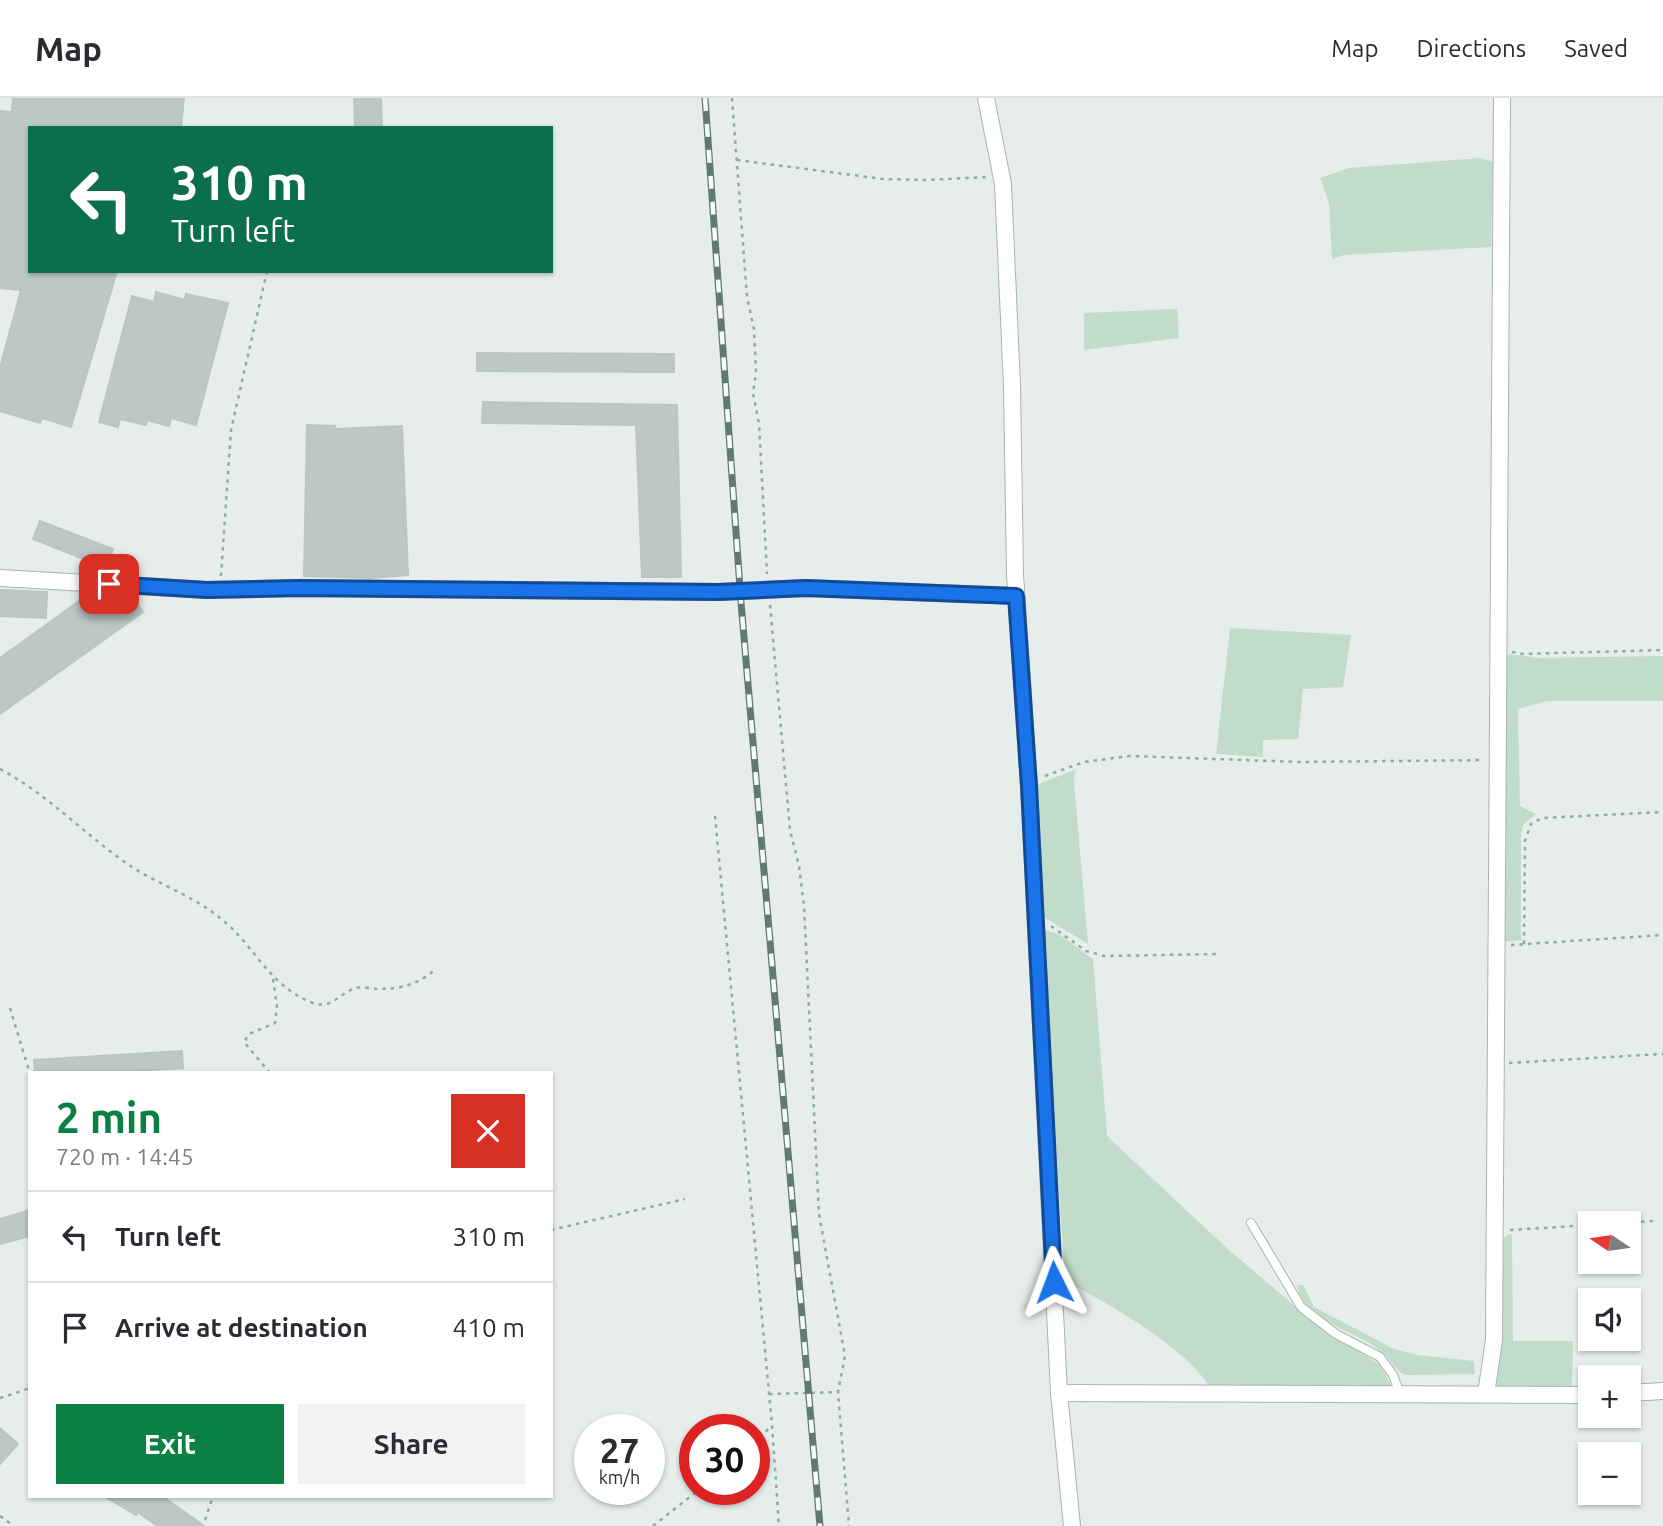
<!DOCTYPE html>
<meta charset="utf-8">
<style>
body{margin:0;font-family:Ubuntu,sans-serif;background:#f2f2f3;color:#2b2b33;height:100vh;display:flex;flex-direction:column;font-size:26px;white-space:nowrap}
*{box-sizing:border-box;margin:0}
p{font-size:23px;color:#7c7c81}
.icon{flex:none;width:38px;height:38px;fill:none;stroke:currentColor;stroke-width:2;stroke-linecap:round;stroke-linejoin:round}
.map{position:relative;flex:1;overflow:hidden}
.sheet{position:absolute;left:28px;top:973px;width:525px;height:427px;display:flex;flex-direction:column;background:#fff;border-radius:0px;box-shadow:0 2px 5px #0004}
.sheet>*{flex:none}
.banner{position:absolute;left:28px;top:28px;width:525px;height:147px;border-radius:0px;box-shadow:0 2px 5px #0004;background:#0b6e4f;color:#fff;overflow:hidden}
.needle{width:46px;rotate:283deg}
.tools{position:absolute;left:1578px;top:1113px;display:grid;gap:14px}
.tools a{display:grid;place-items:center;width:63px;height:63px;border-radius:0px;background:#fff;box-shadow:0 2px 5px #0004;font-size:35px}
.speed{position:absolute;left:574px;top:1316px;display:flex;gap:14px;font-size:35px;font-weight:700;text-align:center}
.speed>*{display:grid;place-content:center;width:91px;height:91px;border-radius:50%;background:#fff;box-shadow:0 2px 5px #0004;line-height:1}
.speed small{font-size:18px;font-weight:400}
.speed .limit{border:10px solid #d22;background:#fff;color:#111}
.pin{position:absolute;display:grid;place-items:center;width:60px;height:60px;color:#fff;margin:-30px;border-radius:14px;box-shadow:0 4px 10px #0006}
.me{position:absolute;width:77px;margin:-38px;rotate:357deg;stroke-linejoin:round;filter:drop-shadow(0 0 5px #0008)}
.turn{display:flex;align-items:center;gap:24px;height:147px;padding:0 28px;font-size:32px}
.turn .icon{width:91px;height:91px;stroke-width:2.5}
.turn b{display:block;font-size:49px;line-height:60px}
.round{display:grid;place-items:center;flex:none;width:74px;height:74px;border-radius:0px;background:#f2f2f3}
.overview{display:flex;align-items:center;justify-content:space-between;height:119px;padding:0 28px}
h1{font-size:42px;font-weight:700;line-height:52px;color:#0b8043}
.primary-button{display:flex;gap:14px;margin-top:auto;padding:14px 28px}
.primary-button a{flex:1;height:80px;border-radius:0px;background:#0b8043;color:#fff;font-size:28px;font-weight:700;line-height:80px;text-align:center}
.primary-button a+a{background:#f2f2f3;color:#2b2b33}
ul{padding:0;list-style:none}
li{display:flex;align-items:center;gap:21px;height:91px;padding:0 28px;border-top:2px solid #e1e1e2}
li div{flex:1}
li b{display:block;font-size:26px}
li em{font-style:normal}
header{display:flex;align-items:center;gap:42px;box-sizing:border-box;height:98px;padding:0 35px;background:#fff;border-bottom:2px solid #e1e1e2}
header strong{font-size:33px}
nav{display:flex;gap:38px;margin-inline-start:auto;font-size:24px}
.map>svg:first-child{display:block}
.green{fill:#c1dccb}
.building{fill:#bbc8c4;stroke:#b9c7c2;stroke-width:2}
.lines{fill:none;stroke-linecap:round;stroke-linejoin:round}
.service-casing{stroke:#a9b5b2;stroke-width:10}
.minor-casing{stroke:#a9b5b2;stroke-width:18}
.path{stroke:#89aea6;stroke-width:2.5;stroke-dasharray:3.5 5;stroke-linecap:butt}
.service{stroke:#fff;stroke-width:8}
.minor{stroke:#fff;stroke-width:16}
.rail-casing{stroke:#617975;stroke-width:7}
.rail{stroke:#f6faf8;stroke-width:4.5;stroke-dasharray:13;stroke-linecap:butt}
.route-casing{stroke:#114b97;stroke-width:18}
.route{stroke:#1a73e8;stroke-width:12}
</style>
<header>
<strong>Map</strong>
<nav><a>Map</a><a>Directions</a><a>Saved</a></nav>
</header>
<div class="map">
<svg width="1663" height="1428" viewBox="0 0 1663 1428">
<rect width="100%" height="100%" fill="#e6edeb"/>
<g class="green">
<path d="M1481 60 1493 64 1491 149 1344 157 1332 161 1329 105 1320 80 1349 70Z"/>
<path d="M1177 211 1179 240 1084 252V215Z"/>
<path d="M1230 530 1351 537 1343 589 1303 591 1298 641 1263 642V659L1216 656Z"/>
<path d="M1510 556 1538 560 1663 558V603H1547L1518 611 1520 708 1536 716 1524 726 1521 735V842L1504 844 1506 557Z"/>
<path d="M1079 670 1075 673 1074 684 1088 846 1042 818 1036 687Z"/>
<path d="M1042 831 1059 836 1093 861 1107 1037 1111 1042 1230 1153 1316 1226 1380 1267 1393 1291 1210 1289C1184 1248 1108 1205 1065 1183Z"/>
<path d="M1509 1136H1512L1513 1243H1573L1572 1293 1500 1290 1495 1286 1502 1142Z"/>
<path d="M1297 1187H1303L1314 1209 1394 1251 1418 1257 1474 1263 1475 1276 1405 1277C1394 1272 1391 1261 1382 1254 1356 1231 1305 1226 1297 1187Z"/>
</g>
<g class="building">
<path d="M13 0H184L181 30H30V173H117L71 329 42 320 40 325 0 313V270L21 192 0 190V24L1 13 12 14Z"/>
<path d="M354 0H381L382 30H355Z"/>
<path d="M156 194 185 202 186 196 228 205 196 327 171 320 169 328 147 322 146 327 120 321 118 329 99 324 132 198 154 204Z"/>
<path d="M477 255 674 256V274L477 273Z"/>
<path d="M483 304 677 307 681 479H642L636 327 482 325Z"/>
<path d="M307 327 335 328V331L402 328 408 477 370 480 304 478Z"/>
<path d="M40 423 113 451 106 470 33 441Z"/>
<path d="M0 492 47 494 46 520 0 518Z"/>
<path d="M89 496H96L109 513 132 498 143 514 0 616V560Z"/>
<path d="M182 953 183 970 101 975H35L34 962Z"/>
<path d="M30 1112V1138L0 1146V1121Z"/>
<path d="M0 1330 18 1346 0 1366Z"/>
<path d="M104 1398H162L204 1428H157L138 1414 136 1417Z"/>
</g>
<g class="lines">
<g class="service-casing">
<path id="service" d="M1251 1125 1301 1209 1336 1236 1380 1259 1393 1277 1400 1296"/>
</g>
<g class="minor-casing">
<g id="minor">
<path d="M986 0 1003 86 1012 288 1015 476 1029 688 1059 1295 1072 1428"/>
<path d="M0 480 207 492 299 490 718 494 806 490 1016 498"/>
<path d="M1059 1295 1591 1297"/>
<path d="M1629 1295 1663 1293"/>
<path d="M1486 1296 1494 1242 1502 0"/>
</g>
</g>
<g class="path">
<path d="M732 0 747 199 754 231 756 275 753 295 759 326 767 476"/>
<path d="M737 62 883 81 926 82 987 79"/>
<path d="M221 478 231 332 267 173"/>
<path d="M770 507 790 732 799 768 804 808 819 1116 845 1258 838 1294 849 1428"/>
<path d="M1512 554 1523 556 1663 552"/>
<path d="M0 671C49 697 87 739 132 769 160 787 195 799 220 820 255 847 268 888 313 905 332 912 340 894 356 890 362 888 371 891 377 891 401 891 417 887 436 871"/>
<path d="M1045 678 1084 664 1130 658 1300 664 1483 662"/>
<path d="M715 718 772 1327 779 1428"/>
<path d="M1051 828 1086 853 1104 858 1220 856"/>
<path d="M1524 846 1525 743 1531 726 1542 720 1663 714"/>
<path d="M1511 847 1663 837"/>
<path d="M10 910 30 976"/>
<path d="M1509 965 1663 956"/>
<path d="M270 975 244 944 249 936 275 925 277 909 273 881"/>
<path d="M1624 1125 1653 1123"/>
<path d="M551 1132 685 1101"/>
<path d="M1510 1132 1591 1127"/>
<path d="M769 1296 838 1294"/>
<path d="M0 1300 30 1290"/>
<path d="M754 1346 771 1328"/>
<path d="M0 1418 14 1428"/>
<path d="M205 1422 213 1398"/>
<path d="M653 1428 700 1391"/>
</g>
<use href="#service" class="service"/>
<use href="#minor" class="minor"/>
<g class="rail-casing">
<path id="rail" d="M705 0 741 504 820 1428"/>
</g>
<use href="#rail" class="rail"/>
</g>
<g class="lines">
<g class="route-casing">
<path id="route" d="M109 486 207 492 299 490 718 494 806 490 1016 498 1029 688 1054 1184"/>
</g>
<use href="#route" class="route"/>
</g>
</svg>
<div class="tools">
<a><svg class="needle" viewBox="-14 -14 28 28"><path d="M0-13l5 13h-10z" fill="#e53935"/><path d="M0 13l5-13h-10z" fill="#7c7c81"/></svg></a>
<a><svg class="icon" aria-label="sound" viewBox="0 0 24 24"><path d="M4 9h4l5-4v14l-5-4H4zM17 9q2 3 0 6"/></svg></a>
<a>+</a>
<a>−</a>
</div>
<div class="speed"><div>27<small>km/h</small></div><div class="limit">30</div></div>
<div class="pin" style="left:109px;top:486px;background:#d93025"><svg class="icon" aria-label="arrive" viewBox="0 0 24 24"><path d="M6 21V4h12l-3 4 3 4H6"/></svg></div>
<svg class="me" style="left:1054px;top:1184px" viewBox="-20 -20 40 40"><path d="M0-17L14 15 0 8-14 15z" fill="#1a73e8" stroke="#fff" stroke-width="4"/></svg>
<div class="banner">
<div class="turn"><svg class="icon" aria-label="left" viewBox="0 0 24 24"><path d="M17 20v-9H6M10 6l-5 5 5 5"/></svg><div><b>310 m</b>Turn left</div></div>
</div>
<section class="sheet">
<div class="overview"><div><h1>2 min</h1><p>720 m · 14:45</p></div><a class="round" style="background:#d93025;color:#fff"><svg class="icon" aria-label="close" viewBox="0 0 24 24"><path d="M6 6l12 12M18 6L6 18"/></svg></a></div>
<ul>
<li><svg class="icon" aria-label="left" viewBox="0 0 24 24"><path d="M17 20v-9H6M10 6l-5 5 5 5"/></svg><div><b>Turn left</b></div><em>310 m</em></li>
<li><svg class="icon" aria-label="arrive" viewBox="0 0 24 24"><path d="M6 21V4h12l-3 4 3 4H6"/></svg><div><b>Arrive at destination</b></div><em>410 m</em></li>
</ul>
<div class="primary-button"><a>Exit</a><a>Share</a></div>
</section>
</div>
